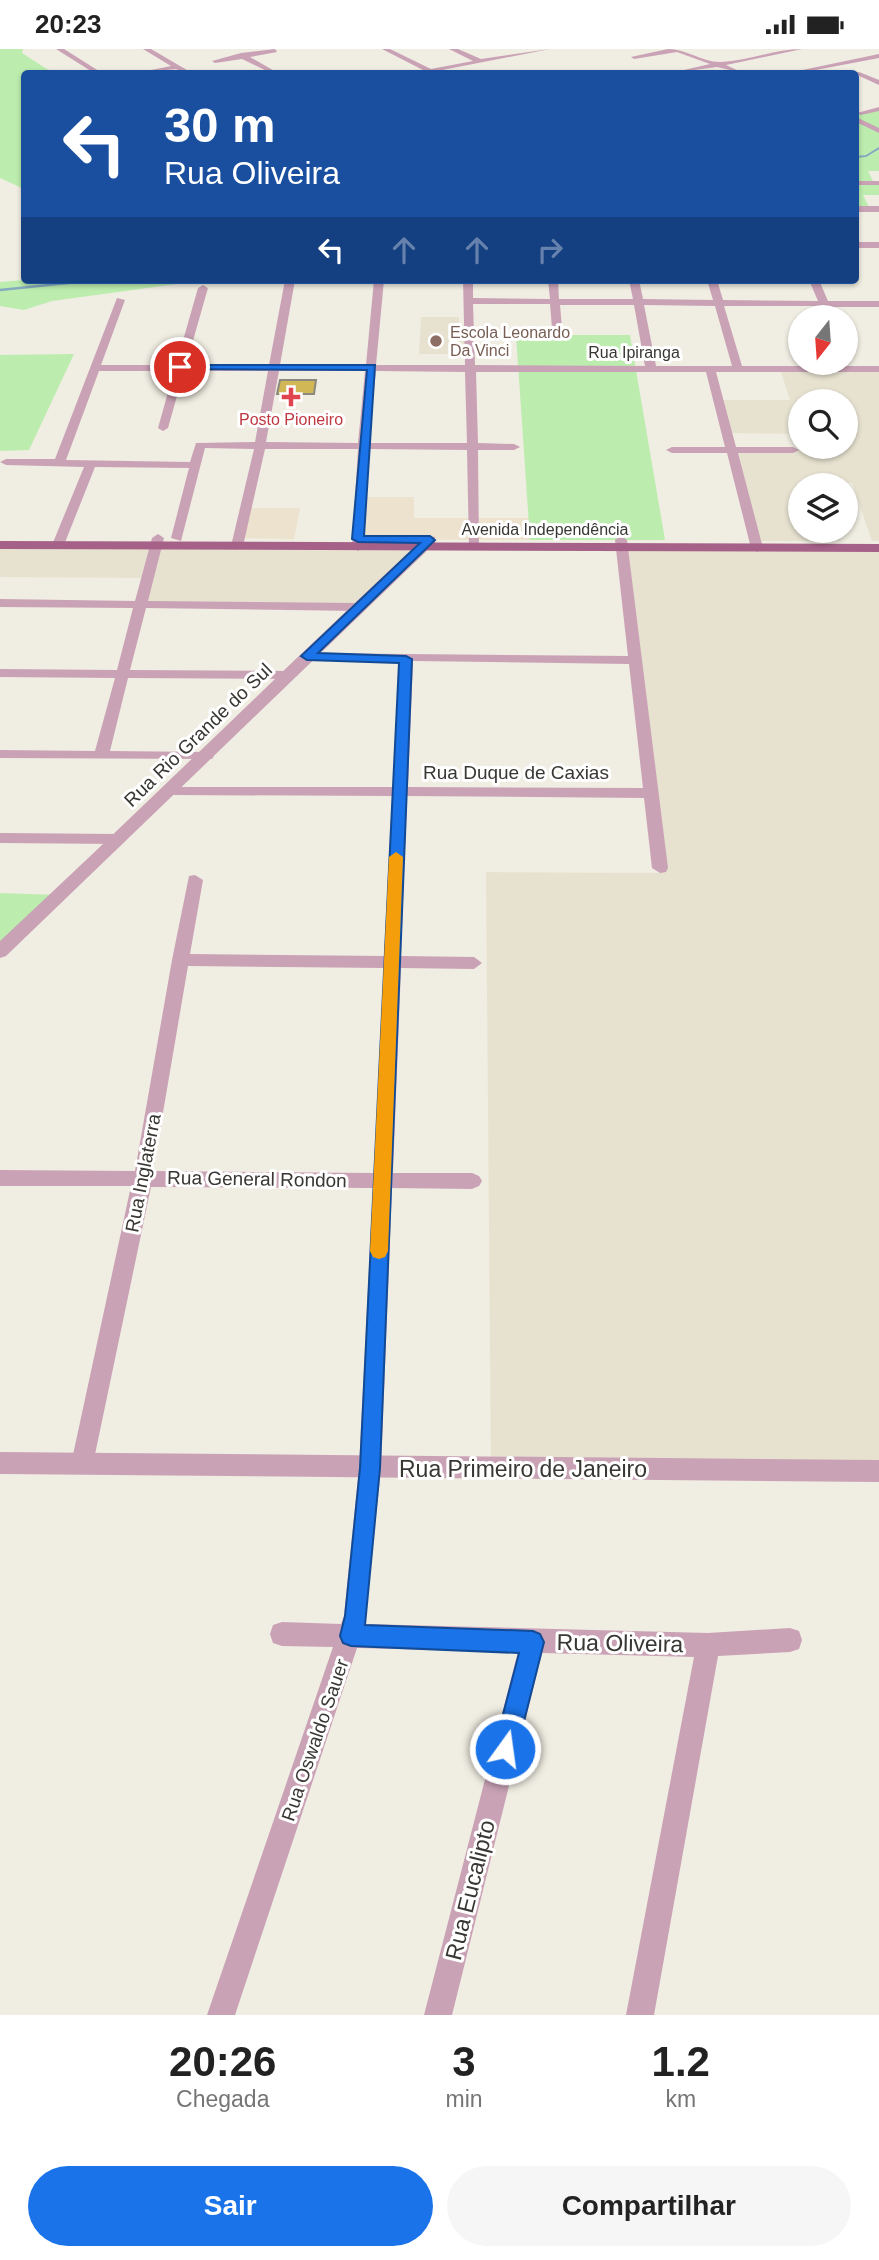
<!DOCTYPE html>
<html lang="pt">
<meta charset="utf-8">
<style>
body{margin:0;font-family:Helvetica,sans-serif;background:#f6f6f6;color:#222;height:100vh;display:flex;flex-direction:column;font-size:26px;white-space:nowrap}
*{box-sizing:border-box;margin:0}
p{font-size:23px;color:#767676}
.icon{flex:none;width:38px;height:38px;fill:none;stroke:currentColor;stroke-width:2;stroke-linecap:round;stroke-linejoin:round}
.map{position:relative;height:1966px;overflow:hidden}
.panel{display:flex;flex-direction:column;background:#fff;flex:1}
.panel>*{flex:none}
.hud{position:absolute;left:21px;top:21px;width:838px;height:214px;border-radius:7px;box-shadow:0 2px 5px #0004;background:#1a4fa0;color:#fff;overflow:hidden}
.needle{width:46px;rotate:197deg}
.fabs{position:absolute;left:788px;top:256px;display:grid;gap:14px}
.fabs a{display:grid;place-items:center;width:70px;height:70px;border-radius:50%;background:#fff;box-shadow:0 2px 5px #0004;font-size:35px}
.pin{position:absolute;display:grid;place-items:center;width:60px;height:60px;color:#fff;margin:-30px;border:4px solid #fff;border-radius:50%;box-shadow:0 2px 7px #0007}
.me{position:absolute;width:77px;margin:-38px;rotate:14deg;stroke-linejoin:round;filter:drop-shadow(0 0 5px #0008)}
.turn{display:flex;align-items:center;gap:24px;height:147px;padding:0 28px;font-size:32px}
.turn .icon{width:91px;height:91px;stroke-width:2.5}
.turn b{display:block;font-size:49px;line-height:60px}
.lanes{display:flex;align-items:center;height:66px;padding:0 28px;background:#0003;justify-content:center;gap:35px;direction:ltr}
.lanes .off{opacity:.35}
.eta{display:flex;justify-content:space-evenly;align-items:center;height:119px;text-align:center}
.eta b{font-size:42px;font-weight:600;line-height:49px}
.primary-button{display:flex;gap:14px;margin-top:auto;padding:14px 28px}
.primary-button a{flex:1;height:80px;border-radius:42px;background:#1a73e8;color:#fff;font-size:28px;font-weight:600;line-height:80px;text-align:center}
.primary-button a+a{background:#f6f6f6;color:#222}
.status{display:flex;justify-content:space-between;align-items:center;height:49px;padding:0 35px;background:#fff;direction:ltr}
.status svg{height:19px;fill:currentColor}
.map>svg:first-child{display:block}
.commercial{fill:#ece2cd}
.built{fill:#e7e2d0}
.green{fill:#bcedaf}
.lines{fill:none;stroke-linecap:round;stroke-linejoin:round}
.stream-far1{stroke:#84aac0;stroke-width:2}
.stream{stroke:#84aac0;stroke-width:2.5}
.building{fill:#d1b756;stroke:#8b887e;stroke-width:2}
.minor{fill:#caa2b6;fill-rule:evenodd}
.tertiary{fill:#caa2b6;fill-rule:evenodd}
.primary{fill:#a66188;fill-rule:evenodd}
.route{fill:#1a73e8;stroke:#114b97;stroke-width:2}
.slow{fill:#f59e0b}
.education-dot{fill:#8d6e63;stroke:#fff;stroke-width:2.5}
.health-dot{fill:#e0444e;stroke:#fff;stroke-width:2.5}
.labels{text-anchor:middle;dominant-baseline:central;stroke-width:6;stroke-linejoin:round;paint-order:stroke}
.far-education-label{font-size:16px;fill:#785e54;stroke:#fff;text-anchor:start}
.far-street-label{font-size:16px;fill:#383733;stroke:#fff}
.far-health-label{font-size:16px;fill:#be3a42;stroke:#fff}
.street-label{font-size:19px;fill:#383733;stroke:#fff}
.near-street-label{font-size:23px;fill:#383733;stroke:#fff}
</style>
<div class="status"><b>20:23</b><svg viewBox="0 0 49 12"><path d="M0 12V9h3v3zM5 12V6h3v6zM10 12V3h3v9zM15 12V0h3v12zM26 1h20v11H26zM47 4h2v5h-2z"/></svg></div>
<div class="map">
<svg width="879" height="1966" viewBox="0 0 879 1966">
<rect width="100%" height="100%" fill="#f0ede2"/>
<g class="commercial">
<path d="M360 448H414V469H529L530 491 358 490Z"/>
<path d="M246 459H300L294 490 239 489Z"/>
</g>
<g class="built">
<path d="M421 268H459V275H470L471 305H419Z"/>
<path d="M780 320H879V492H872L852 434H821V436H800V481H837L841 492H755L731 401H808L807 397H845V352H800V385L727 384 718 351H790Z"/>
<path d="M0 496 423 498 358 558 141 554 147 529 0 528Z"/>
<path d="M622 498 879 499V1422L491 1419 486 823 660 824Z"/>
</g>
<g class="green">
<path d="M0 0H23L22 4 53 24H24V140L0 129Z"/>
<path d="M879 60V122H868L874 134H879V146H863L870 160H856V65Z"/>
<path d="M24 231H206L52 252 24 261 0 257V233Z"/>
<path d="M516 286H630L665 491H530Z"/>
<path d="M74 305 29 401 0 402V306Z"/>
<path d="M0 844 59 846 0 903Z"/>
</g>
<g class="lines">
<path class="stream-far1" d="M856 108 866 107 879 99"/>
<path class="stream" d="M0 241 97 231"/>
</g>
<path class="building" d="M280 331H316L314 345H277Z"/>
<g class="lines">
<g class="minor">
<path d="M56 0H64L102 24H94Z"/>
<path d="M143 0H151L192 24H184L176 20 137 24 171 17Z"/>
<path d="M275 0 277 3 250 8 278 24H271L242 10 215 14 212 12 241 4Z"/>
<path d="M382 0H390L431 20 473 12 449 0H458L481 10 550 0 427 24H415L423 21Z"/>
<path d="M668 0C687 0 704 14 721 13 748 12 775 0 802 0L726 16 743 24 717 18 671 24 710 15 677 3 634 10 631 8Z"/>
<path d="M879 5V9L800 24H788Z"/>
<path d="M859 23 879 31V36L853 24Z"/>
<path d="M879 58V62L861 66 857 64Z"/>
<path d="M856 68 879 79V84L856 73Z"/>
<rect x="856" y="132" width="23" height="4"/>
<rect x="856" y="157" width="23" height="6"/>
<rect x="856" y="193" width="23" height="6"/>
<path d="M285 231H295L280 316H366L374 231H384L376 316H465L463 231H473V249L550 250 548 231H558L559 250H633L629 231H639L643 250 713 251 707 231H717L723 251 818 252 809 231H819L828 252H879V258H830L835 268H825L821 257H724L742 317H879V323H716L736 398H793L799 401 793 404H738L763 499 757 503 751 499 727 404H672L666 401 672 398H725L706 323H476L478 394 514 395 520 398 514 401H478L479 501 469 498 467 401 369 400 364 498 358 502 352 498 358 400H265L243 497 237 501 231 497 254 400 205 399 181 492 171 489 189 419 95 418 64 496 54 499 52 496 84 418 6 416 0 413 6 410H55L117 249 125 251 101 316H176L198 239 203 236 208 239 186 316H269ZM473 255H550L552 279 557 282 562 279 560 256H634L645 317 475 316ZM644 256 715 257 732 317H656ZM99 322H174L158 379 163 382 168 379 184 322H268L255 393 196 394 190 413 66 411ZM279 322H365L358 394 266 393ZM376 322 465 323 467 394H369Z"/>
<path d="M158 485 164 489 148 552 358 554 364 558 358 562 146 559 130 621 291 622 298 626 291 630 128 629 110 702 207 703 214 707 212 710 0 709V701L95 702 115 629 0 628V620L117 621 133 559 0 558V550L135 552 152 489Z"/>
<path d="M621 487 627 491 668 819 666 823 660 824 652 819 644 749 407 747 401 907 474 908 482 914 474 920 401 919 393 1124H472L479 1127 482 1132 479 1137 472 1140 392 1139 381 1419 365 1575 708 1584 790 1579 799 1582 802 1591 799 1600 790 1603 718 1607 654 1966H626L694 1608 542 1604 452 1966H424L518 1603 357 1599 235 1966H207L333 1598 282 1597 273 1594 270 1585 273 1576 282 1573 341 1575 344 1567 359 1419 373 1139 151 1138 93 1415 90 1422 82 1425 74 1422 71 1415 131 1137H0V1121L135 1122 172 911 189 827 195 826 203 831 190 905 384 907 392 747 172 746 165 741 167 738H393L399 612 307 611 300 607 302 604 628 607 615 491ZM413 612 629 615 643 739 408 738ZM188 917 384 919 374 1124 153 1122Z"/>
<path d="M0 784 119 785 127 790 119 795 0 794Z"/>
</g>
<g class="tertiary">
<path d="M430 487 435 488V494L6 907 0 909V892C143 759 282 621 425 488Z"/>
<path d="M0 1403 879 1411V1433L0 1425Z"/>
</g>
<path class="primary" d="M0 492 879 495V503L0 500Z"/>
</g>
<path class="route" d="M180 316H375L364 487H430L435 491 318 604 406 607 412 610 380 1419 365 1576 533 1582 540 1585 544 1593 517 1700 514 1708 505 1711 497 1708 494 1700 519 1604 351 1597 343 1594 340 1587 345 1567 360 1419 399 614 307 611 301 607 420 494 358 493 352 490 367 321 177 320 176 318Z"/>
<path class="slow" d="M396 803 403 808 388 1202 385 1208 379 1210 373 1208 370 1202 389 808Z"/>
<circle class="education-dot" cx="436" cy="292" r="7"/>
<path class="health-dot" d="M287.5 337.5h7v7h7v7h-7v7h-7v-7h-7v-7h7z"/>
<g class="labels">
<g class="far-education-label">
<text x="450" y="283">Escola Leonardo<tspan x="450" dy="18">Da Vinci</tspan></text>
</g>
<g class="far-street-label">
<text x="634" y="303">Rua Ipiranga</text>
<text x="545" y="480">Avenida Independência</text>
</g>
<g class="far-health-label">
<text x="291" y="370">Posto Pioneiro</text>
</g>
<g class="street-label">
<text transform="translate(198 686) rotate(-44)">Rua Rio Grande do Sul</text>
<text x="516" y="723">Rua Duque de Caxias</text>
<text transform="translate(143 1124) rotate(-79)">Rua Inglaterra</text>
<text transform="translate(257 1130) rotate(1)">Rua General Rondon</text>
<text transform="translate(315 1691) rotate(-71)">Rua Oswaldo Sauer</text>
</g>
<g class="near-street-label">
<text x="523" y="1420">Rua Primeiro de Janeiro</text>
<text transform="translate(620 1594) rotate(1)">Rua Oliveira</text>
<text transform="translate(470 1841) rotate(-76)">Rua Eucalipto</text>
</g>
</g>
</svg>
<div class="fabs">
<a><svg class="needle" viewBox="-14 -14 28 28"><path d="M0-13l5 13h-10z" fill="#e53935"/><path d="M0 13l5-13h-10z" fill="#767676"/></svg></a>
<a><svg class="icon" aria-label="search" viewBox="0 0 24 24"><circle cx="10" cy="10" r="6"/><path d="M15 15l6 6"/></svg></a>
<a><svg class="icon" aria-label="layers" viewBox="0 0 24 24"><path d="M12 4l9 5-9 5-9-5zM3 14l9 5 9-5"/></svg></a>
</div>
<div class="pin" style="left:180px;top:318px;background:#d93025"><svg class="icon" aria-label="arrive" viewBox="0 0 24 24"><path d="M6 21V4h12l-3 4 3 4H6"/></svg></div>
<svg class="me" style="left:505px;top:1700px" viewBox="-20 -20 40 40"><circle r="17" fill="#1a73e8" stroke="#fff" stroke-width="3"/><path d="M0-11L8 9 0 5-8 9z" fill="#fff"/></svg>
<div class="hud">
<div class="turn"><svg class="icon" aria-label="left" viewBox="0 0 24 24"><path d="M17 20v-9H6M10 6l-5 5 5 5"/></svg><div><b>30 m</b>Rua Oliveira</div></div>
<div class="lanes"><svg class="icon" aria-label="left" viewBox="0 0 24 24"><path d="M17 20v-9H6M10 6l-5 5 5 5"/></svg><svg class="icon off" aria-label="ahead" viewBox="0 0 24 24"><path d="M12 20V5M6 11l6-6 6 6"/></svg><svg class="icon off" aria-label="ahead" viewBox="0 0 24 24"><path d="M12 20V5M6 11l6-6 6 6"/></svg><svg class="icon off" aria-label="right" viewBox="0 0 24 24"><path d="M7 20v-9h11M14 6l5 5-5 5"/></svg></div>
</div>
</div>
<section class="panel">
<div class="eta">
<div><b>20:26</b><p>Chegada</p></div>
<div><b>3</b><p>min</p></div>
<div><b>1.2</b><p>km</p></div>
</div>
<div class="primary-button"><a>Sair</a><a>Compartilhar</a></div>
</section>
